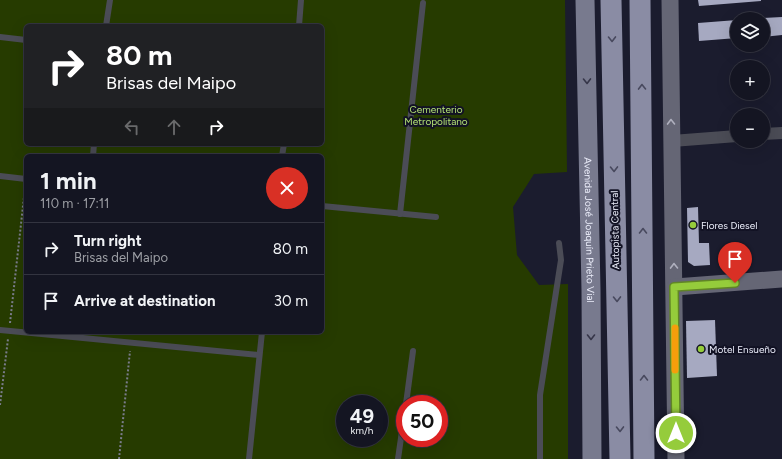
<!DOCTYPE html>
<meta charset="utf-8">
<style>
body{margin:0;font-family:Figtree,sans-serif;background:#1d1e2a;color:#f1f3f6;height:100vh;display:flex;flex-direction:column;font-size:15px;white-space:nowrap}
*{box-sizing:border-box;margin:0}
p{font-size:13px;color:#9d9fa5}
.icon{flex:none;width:22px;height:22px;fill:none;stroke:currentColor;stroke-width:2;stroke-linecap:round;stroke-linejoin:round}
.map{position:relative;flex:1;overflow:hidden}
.sheet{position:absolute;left:24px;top:154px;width:300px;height:180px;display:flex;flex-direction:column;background:#141522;border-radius:6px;box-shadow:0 4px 16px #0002,0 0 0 1px #333440}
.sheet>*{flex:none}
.hud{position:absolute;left:24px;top:24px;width:300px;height:122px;border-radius:6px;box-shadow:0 4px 16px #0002,0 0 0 1px #333440;background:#202124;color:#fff;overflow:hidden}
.tools{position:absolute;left:730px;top:12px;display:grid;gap:8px}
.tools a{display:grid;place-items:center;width:40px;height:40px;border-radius:50%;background:#141522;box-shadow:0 4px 16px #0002,0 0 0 1px #333440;font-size:20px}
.speed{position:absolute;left:336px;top:395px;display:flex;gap:8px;font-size:20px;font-weight:700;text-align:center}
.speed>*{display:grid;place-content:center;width:52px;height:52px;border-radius:50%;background:#141522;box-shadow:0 4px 16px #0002,0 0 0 1px #333440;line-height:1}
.speed small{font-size:10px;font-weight:400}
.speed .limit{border:6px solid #d22;background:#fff;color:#111}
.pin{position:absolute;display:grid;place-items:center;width:34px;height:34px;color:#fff;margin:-41px -17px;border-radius:50% 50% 50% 0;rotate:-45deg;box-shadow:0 0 4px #0007}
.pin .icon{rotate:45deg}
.me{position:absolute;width:44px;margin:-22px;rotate:0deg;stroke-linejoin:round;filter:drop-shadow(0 0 3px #0008)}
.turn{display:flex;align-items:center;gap:14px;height:84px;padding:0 16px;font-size:18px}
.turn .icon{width:52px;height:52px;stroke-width:2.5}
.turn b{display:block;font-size:28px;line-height:34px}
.lanes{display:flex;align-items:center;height:38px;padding:0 16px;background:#0003;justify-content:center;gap:20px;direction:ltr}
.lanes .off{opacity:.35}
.round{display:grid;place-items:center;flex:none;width:42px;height:42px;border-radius:21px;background:#1d1e2a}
.headline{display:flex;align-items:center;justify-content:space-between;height:68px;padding:0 16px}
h1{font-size:24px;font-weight:700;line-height:30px}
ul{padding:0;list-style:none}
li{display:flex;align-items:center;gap:12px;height:52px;padding:0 16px;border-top:1px solid #333440}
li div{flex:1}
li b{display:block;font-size:15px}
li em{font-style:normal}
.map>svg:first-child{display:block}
.green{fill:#263b00;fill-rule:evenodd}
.building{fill:#a6a9c1}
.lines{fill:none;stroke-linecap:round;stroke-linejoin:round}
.path{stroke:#7a7c8b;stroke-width:2;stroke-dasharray:2 2;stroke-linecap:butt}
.lane{stroke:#4b4c56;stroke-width:6}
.street{stroke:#4b4c56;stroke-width:12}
.secondary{stroke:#656675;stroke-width:17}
.primary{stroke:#787a8e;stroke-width:19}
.highway{stroke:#8a8ca4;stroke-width:21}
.oneway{stroke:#48495e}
.oneway2{stroke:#363649}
.oneway3{stroke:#afb0be}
.route-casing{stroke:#618526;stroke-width:10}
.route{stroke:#95cc3b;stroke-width:7}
.slow{stroke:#f59e0b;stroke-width:7}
.poi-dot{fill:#95cc3b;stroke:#121224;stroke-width:1.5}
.labels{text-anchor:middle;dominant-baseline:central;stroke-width:4;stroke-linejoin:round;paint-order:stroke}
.park-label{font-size:10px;fill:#b4e275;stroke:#121224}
.poi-label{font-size:10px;fill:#ebedfa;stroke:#121224;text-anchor:start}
.street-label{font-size:10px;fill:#ebedfa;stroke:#121224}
</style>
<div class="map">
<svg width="782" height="459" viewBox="0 0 782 459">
<rect width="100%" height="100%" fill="#1b1c2e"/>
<path class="green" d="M0 0H565L567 172 534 174 513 207 517 255 539 285 568 284V459H0ZM26 26H322V144H26ZM26 156H322V332H26ZM345 404H379V438H345ZM405 404H439V438H405Z"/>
<g class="building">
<path d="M698 0H761V1L699 6Z"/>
<path d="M782 17V35L763 37V18Z"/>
<path d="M737 20V38L699 41 698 23Z"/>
<path d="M698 207 699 243H709L710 265 694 266 688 262 687 208Z"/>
<path d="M715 320 717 376 687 378 686 321Z"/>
</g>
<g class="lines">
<g class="path">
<path d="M10 323 25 188"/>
<path d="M0 405 8 339"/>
<path d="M119 459 130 351"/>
</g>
<g class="lane">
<path d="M106 26 110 0"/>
<path d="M299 26 301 0"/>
<path d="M0 37 26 40"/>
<path d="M93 156 94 144"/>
<path d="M282 156 284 144"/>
<path d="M0 176 26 179"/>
<path d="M322 206 436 217"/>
<path d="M400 214 423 3"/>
<path d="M0 330 259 355"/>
<path d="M406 404 413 351"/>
<path d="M249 459 262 332"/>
<path d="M398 459 405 410"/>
<path d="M540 459V395L561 260 559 243"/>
</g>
<g class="street">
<path d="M763 134 782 133"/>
<path d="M672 141 737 136"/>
</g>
<g class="secondary">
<path d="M670 0 676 459"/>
<path d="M675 287 782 279"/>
</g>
<path class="primary" id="s1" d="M585 0 591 290 592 459"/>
<g class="highway">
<path d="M611 0 620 459"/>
<path d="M640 0 644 459"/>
</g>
</g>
<defs><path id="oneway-chevron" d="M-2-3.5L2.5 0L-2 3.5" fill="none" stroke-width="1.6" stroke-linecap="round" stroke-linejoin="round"/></defs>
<g class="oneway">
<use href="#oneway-chevron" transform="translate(612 39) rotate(89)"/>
<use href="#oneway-chevron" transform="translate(642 87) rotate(-91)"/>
<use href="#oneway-chevron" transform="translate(614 169) rotate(89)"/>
<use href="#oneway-chevron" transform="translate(643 231) rotate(-90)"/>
<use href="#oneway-chevron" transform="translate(617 299) rotate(89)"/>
<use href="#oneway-chevron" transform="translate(644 378) rotate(-90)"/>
<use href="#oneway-chevron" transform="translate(620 429) rotate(89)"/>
</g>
<g class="oneway2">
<use href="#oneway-chevron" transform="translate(587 81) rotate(89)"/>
<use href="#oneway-chevron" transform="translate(591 337) rotate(90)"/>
</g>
<g class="oneway3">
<use href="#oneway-chevron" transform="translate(671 122) rotate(-91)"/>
<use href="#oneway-chevron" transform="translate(674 266) rotate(-91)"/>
</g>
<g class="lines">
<g class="route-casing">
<path id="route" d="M676 433 674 287 735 283"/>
</g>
<use href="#route" class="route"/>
<path class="slow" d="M675 328V370"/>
</g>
<g class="poi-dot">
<circle cx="693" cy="225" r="4"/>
<circle cx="701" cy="349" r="4"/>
</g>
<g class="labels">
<g class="park-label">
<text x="436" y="109">Cementerio<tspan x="436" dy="12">Metropolitano</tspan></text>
</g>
<g class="poi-label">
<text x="701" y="225">Flores Diesel</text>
<text x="709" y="349">Motel Ensueño</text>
</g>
<g class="street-label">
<text stroke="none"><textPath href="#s1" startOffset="230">Avenida José Joaquín Prieto Vial</textPath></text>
<text transform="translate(615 230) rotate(-91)">Autopista Central</text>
</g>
</g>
</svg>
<div class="tools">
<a><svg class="icon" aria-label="layers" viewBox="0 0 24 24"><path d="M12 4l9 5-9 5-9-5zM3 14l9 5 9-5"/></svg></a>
<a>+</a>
<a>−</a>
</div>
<div class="speed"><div>49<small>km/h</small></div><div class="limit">50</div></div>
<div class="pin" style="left:735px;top:283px;background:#d93025"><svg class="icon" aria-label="arrive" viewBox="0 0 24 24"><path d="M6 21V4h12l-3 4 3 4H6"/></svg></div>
<svg class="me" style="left:676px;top:433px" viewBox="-20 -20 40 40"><circle r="17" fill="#95cc3b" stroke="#fff" stroke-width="3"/><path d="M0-11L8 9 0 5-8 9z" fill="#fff"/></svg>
<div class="hud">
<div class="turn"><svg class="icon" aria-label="right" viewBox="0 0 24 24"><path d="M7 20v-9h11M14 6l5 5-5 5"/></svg><div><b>80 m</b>Brisas del Maipo</div></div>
<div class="lanes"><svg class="icon off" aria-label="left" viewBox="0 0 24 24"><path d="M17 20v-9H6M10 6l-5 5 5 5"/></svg><svg class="icon off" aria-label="ahead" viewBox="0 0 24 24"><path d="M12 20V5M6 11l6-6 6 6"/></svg><svg class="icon" aria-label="right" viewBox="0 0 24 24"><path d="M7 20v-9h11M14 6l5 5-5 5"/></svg></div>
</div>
<section class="sheet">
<div class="headline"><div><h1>1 min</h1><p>110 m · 17:11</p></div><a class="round" style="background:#d93025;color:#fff"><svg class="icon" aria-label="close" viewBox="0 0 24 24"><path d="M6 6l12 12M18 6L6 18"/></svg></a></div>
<ul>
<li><svg class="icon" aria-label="right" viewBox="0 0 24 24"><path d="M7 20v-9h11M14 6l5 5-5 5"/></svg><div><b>Turn right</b><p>Brisas del Maipo</p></div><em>80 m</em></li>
<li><svg class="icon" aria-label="arrive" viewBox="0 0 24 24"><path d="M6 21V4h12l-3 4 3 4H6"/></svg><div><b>Arrive at destination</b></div><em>30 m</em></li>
</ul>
</section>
</div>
